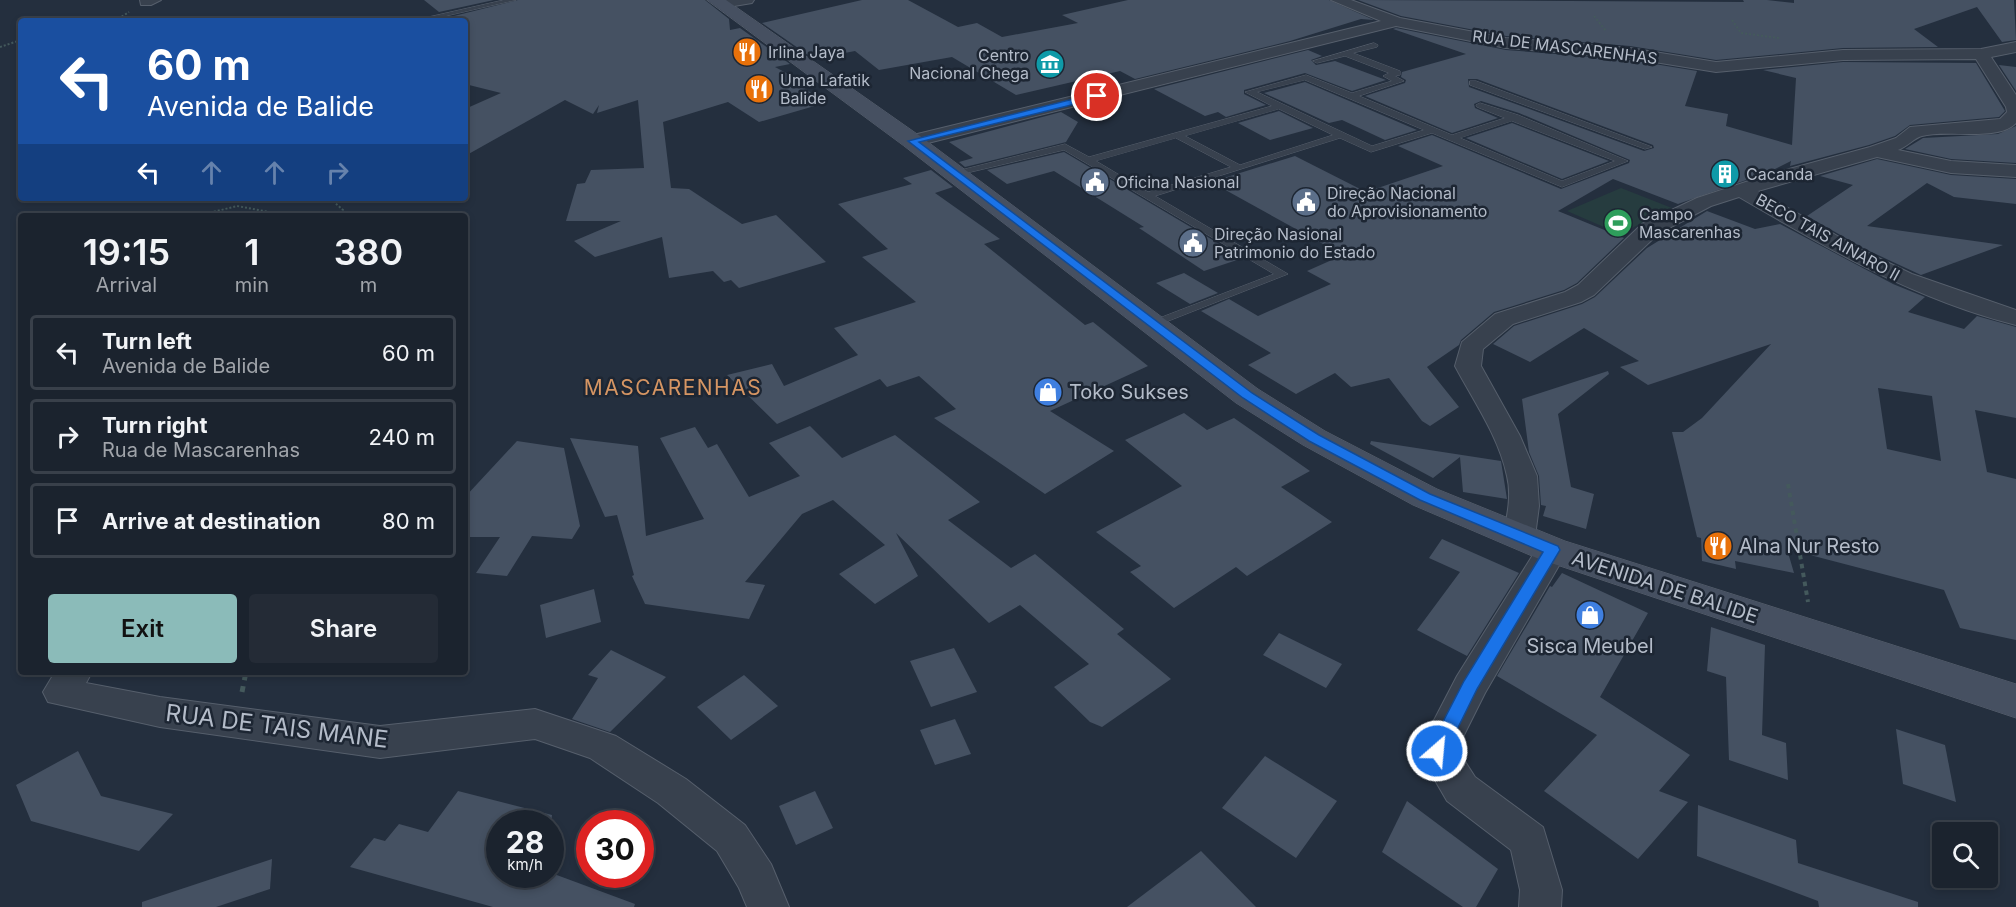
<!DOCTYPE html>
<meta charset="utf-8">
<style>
body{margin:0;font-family:Inter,sans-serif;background:#242b36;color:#f1f3f6;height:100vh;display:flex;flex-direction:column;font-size:22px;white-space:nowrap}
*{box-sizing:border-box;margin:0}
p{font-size:20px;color:#a0a4aa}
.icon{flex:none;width:33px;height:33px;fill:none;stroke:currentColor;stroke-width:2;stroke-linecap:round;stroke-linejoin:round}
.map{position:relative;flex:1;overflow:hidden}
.sheet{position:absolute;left:18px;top:213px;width:450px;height:462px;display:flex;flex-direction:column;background:#1b232e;border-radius:6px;box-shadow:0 3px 9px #0003,0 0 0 2px #39404a}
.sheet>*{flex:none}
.hud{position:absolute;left:18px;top:18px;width:450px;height:183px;border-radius:6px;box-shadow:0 3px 9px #0003,0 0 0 2px #39404a;background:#1a4fa0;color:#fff;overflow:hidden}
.tools{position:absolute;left:1932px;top:822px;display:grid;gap:12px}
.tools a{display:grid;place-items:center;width:66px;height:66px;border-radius:6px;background:#1b232e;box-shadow:0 3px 9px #0003,0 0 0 2px #39404a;font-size:30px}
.speed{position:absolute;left:486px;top:810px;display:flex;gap:12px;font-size:30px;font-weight:700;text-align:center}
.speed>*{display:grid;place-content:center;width:78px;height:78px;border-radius:50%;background:#1b232e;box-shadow:0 3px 9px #0003,0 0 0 2px #39404a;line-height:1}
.speed small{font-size:15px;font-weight:400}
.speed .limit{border:9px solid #d22;background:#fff;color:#111}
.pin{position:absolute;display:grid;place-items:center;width:51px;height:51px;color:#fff;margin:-26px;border:3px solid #fff;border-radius:50%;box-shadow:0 2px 6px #0007}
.me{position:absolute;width:66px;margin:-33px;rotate:27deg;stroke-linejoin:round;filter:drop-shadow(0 0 4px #0008)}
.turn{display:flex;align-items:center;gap:21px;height:126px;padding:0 30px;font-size:27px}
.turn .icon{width:78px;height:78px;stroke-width:2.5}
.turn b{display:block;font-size:42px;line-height:51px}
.lanes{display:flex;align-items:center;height:57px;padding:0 30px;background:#0003;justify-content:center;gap:30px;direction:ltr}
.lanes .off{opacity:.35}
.eta{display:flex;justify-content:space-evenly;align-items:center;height:102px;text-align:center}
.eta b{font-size:36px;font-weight:600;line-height:42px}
.primary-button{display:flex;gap:12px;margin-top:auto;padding:12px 30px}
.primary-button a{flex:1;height:69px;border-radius:6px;background:#8bbbb9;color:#111;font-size:24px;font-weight:600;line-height:69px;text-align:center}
.primary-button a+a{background:#242b36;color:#f1f3f6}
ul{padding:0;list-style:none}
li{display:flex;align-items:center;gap:18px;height:75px;margin:0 12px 9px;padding:0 18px;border:3px solid #39404a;border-radius:6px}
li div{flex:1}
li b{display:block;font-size:22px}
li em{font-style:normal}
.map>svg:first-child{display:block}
.green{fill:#263c3f}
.building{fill:#455162;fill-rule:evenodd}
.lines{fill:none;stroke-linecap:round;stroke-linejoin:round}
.lane-casing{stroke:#565f6c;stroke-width:1}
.street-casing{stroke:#565f6c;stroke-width:2}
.secondary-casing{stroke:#565f6c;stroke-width:1}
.path-far2{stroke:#44595c;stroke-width:2;stroke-dasharray:2 2;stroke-linecap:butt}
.path-far1{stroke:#44595c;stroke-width:4;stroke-dasharray:4.5 4.5;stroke-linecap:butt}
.path{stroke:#44595c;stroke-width:5;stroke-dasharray:6 6;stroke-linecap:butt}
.lane{fill:#38414e;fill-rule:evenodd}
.street{fill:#38414e;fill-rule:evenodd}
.secondary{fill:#465061;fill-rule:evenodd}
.route{fill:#1a73e8;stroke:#114b97;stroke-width:1.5}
.labels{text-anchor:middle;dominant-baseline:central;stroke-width:5;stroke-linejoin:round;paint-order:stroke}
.far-street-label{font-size:16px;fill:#b4bcc9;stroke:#1d2633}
.far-poi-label{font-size:16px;fill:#b4bcc9;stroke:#1d2633;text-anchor:start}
.poi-label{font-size:20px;fill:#b4bcc9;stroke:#1d2633;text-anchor:start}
.street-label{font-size:20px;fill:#b4bcc9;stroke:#1d2633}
.neighbourhood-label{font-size:21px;letter-spacing:1.5px;fill:#d59563;stroke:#1d2633}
.near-street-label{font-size:24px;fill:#b4bcc9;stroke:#1d2633}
</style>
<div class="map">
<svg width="2016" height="907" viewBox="0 0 2016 907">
<rect width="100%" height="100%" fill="#242f3e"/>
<path class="green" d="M1621 188 1672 208 1620 234 1567 211Z"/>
<g class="building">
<path d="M424 0H494L439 12Z"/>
<path d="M518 0H705L729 19 730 30 740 28 790 64 775 67 805 83 799 84 825 103 759 122 728 102 663 122 671 188 689 189 742 224 776 215 826 262 739 288 731 280 724 282 713 271 669 278 662 237 595 257 574 241 621 221H566L577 184 585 183 591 170 644 168 638 100 597 113 599 105 593 114 565 100 465 156V109L501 93 465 84V21H449L446 18Z"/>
<path d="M862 0H908L958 27 977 23 1002 37 1078 23 1062 15 1128 0H1329L1374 20 1361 19 1290 41 1135 79 1120 71 1016 95 952 57 879 70 855 51 814 59 762 23Z"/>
<path d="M1358 0 1744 2 1743 0H1767L1794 3V0H2014L2016 40 2002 42 1977 7 1914 29 1938 47 1843 48 1716 60 1630 46 1506 36 1401 16Z"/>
<path d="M1396 28 1506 50 1630 60 1697 71 1685 106 1728 114 1726 126 1792 145 1796 78 1763 70 1843 62 1976 63 2005 111 1999 117 1910 125 1895 136 1869 145 1790 166 1791 161 1769 172 1678 204 1613 179 1558 211 1624 238 1577 283 1564 290 1494 312 1461 340 1459 345 1427 367 1459 407 1430 426 1422 421 1389 378 1351 387 1335 373 1296 394 1248 365 1271 353 1201 311 1229 299 1258 316 1331 284 1307 271 1343 255 1211 182 1295 156 1366 192 1443 166 1398 146 1432 135 1561 189 1629 163 1630 160 1519 113 1481 101 1474 104 1475 108 1498 118 1452 133 1365 96 1405 83 1406 80 1401 77 1402 72 1466 54 1393 29ZM1468 79H1477L1653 145 1654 148 1644 151 1469 87Z"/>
<path d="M1308 50 1322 56 1311 60 1316 65 1335 61 1386 80 1352 91 1305 73 1244 90V94L1266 105 1226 117 1218 112 1205 116 1154 89Z"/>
<path d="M1999 65 2016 67V91Z"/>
<path d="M1305 82 1417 130 1385 140 1342 120 1329 123 1264 93Z"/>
<path d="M1279 111 1313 128 1270 140 1238 123Z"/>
<path d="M1061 112 1078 122 1066 142 965 167 959 162 973 158 949 142Z"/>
<path d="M1512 123 1609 161 1562 179 1466 138Z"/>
<path d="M2016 126V163L1951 159 1905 149 1923 138 1998 134Z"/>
<path d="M1064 152 1243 258 1204 271 1139 228 1144 227 1054 171 1007 184 987 170Z"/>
<path d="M1877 159 1951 175 2016 179V204L1954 197 1927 183 1867 226 2003 245 1921 275 1865 249 1807 216 1853 185 1820 176Z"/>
<path d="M931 170 953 187 935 193 1000 239 984 244 1085 325 1093 322 1148 366 1050 411 1114 451 1045 494 934 418 956 409 919 376 887 387 880 379 777 424 727 375 772 364 784 386 858 355 834 328 916 302 862 257 888 249 838 204 912 184 903 178Z"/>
<path d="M1707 211 1755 229 1780 224 1893 284 1925 297 1908 312 1964 329 1977 316 2016 327V418L1975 410 1987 472 2016 479V640L1960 628 1944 590 1787 549 1794 573 1735 561 1736 569 1702 561 1701 538 1697 537 1672 432H1683L1702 418 1771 344 1648 385 1620 367 1639 361 1584 328 1530 362 1493 344 1514 326 1582 304 1595 297 1647 248ZM1878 388 1932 396 1941 461 1887 449Z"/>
<path d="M1184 273 1218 293 1190 304 1156 283Z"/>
<path d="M1608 371 1609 374 1558 414 1571 487 1594 494 1586 529 1543 516 1546 506 1541 505 1539 476 1529 452 1522 399Z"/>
<path d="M1184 413 1207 430 1234 418 1310 471 1281 487 1332 522 1247 576 1236 567 1174 608 1130 572 1141 566 1096 532 1182 486 1125 440Z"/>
<path d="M810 426 842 458 895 435 980 502 948 520 1011 568 1035 554 1124 629 1117 634 1171 679 1102 727 1090 722 1054 687 1089 664 1020 605 989 623 896 533 918 576 875 604 839 574 885 545 833 500 802 514 745 582 765 585 749 619 645 604 632 576 634 575 617 515 605 517 570 438 638 446 646 536 704 519 660 438 695 427 708 448 717 444 749 497 800 476 769 443Z"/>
<path d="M517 441 564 448 580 526 572 539 532 536 507 576 476 573 500 537H465V497Z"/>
<path d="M1371 441 1501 461 1507 499 1463 492 1460 457 1433 478 1370 444Z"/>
<path d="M1442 539 1519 573 1467 656 1417 630 1460 572 1429 558Z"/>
<path d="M1562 573 1648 613 1600 697 1690 755 1659 791 1688 802 1638 859 1544 791 1597 735 1497 676 1550 586 1552 587Z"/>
<path d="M594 589 601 622 546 638 540 605Z"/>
<path d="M1711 627 1765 645 1762 735 1786 743 1788 780 1729 760 1726 677 1707 671Z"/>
<path d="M1279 633 1342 664 1326 688 1263 655Z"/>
<path d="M954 648 977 692 931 707 910 661Z"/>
<path d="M611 650 666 677 610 732 572 719 598 678 588 675Z"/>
<path d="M744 675 778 706 731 740 697 707Z"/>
<path d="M955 719 971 754 935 765 920 730Z"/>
<path d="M1896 729 1945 745 1956 802 1903 784Z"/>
<path d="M78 751 101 796 173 814 139 851 31 821 16 785Z"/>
<path d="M1265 756 1337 801 1296 858 1222 808Z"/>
<path d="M458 791 552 815 551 824H500V874H554L635 904 634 907H493L350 867 374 838 385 841 399 824 428 832Z"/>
<path d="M815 791 833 828 796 845 779 806Z"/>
<path d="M1407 801 1498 869 1476 907H1463L1382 852Z"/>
<path d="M1698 805 1796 840 1798 863 1918 902V907H1819L1818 901 1697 856Z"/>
<path d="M1201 851 1256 907H1127Z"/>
<path d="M272 859 270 889 216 907H142V902Z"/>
</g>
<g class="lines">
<g class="lane-casing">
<g id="lane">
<path d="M504 0H516L424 21H411Z"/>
<path d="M1374 43 1378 45 1377 47 1353 53 1400 71V75L1395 76 1404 81 1359 96 1452 135 1505 118 1477 107 1476 105 1480 103 1518 115 1628 161 1562 187 1432 133 1371 152 1340 138 1155 196 1288 274 1153 327 1147 324 1149 322 1274 274 1064 150 954 176 949 173 1065 144 1089 157 1272 106 1245 92 1306 75 1352 93 1392 81 1383 76 1389 73 1345 56 1317 63 1313 61ZM1305 80 1424 130 1372 146 1257 92ZM1279 109 1333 135 1240 165 1185 136ZM1512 121 1615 161 1562 181 1460 138ZM1176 138 1231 167 1148 192 1096 161Z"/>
<path d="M1470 81H1476L1652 147 1645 149 1470 85Z"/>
</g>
</g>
<g class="street-casing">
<g id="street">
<path d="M140 0H161L151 5H141Z"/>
<path d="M721 0H754L752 3 722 8 715 4Z"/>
<path d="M1331 0H1351L1400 18 1506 38 1630 48 1716 62 1843 50 1981 49 2016 42V52L1991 57 2016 95V123C1998 142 1947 129 1922 136 1914 138 1907 147 1898 150L1951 161 2016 165V177L1951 173 1877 157 1758 191 1864 251 1912 274 2016 310V325C1916 300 1828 249 1739 197L1711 206 1658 234 1594 295 1581 302 1513 324 1483 349 1481 366 1520 436 1537 476 1539 506 1535 536 1530 544 1519 547 1508 544 1503 536C1507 517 1512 496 1507 476 1499 437 1473 400 1455 366L1462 342 1495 314 1565 292 1578 285 1642 224 1697 198 1767 175 1870 147 1896 138 1910 127 2000 119 2007 112 2006 107 1976 59 1843 60 1716 72 1630 58 1506 48 1396 26 912 147 903 141 905 137 1381 21Z"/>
<path d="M1552 539 1563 542 1568 550 1485 693 1457 749 1475 777 1543 827 1562 890 1561 907H1519L1520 890 1511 850 1447 801 1418 751 1457 676 1541 542Z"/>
<path d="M55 672H92L86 683 160 697 380 726 535 709 616 736 686 779 745 825 771 864 789 907H747L739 888 717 851 658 803 590 758 535 739 380 758 160 727 48 702 43 692Z"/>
</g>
</g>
<g class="secondary-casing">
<path id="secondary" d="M707 0H726L920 136 1258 389 1325 431 1437 489 1565 541 2016 684V718L1539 559 1413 505 1303 445 1236 403 904 146Z"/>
</g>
<g class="path-far2">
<path d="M1594 16 1606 31"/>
<path d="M1732 20 1741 33 1779 38"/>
<path d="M115 21 129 12"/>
<path d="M0 47 21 40"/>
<path d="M333 201 343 210V216"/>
<path d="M209 216V213L237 206 280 214 318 216"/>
</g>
<path class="path-far1" d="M1788 484 1808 602"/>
<path class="path" d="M242 692 246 672"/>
<use href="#lane" class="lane"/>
<use href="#street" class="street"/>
<use href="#secondary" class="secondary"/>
</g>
<path class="route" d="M1097 93 1100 98 919 142 1252 393 1319 435 1430 494 1558 546 1560 550 1477 689 1444 756 1437 759 1431 756 1428 751 1464 681 1543 552 1420 500 1309 441 1243 398 908 141Z"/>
<defs>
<g id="restaurant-disc" transform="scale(1.5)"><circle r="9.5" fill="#e8710a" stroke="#1d2633"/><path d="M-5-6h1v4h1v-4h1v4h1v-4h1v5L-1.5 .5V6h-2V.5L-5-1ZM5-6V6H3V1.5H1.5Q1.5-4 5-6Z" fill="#fff"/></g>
<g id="museum-disc" transform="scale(1.5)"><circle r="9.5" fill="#0f9aa8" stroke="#1d2633"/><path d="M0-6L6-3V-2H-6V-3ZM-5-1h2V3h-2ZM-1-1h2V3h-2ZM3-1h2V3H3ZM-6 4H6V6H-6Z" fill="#fff"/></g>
<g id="building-disc" transform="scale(1.5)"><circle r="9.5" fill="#0f9aa8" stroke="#1d2633"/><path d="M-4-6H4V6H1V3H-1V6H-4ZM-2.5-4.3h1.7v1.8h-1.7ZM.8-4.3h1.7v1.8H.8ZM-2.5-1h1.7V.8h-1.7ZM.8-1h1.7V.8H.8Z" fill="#fff"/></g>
<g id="civic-disc" transform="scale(1.5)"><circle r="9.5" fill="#5c6f8a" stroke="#1d2633"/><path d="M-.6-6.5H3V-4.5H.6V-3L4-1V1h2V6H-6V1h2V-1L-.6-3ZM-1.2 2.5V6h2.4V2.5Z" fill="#fff"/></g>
<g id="stadium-disc" transform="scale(1.5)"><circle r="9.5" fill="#2e9e5b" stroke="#1d2633"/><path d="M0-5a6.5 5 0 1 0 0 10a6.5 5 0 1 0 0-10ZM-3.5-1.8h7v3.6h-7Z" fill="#fff"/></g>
<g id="shop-disc" transform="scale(1.5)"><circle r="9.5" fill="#3f7fe0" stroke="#1d2633"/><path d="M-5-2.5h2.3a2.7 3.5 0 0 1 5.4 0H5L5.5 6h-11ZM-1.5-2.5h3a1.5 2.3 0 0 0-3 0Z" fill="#fff"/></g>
</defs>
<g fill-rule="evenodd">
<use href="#restaurant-disc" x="747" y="52"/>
<use href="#museum-disc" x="1050" y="64"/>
<use href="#restaurant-disc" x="759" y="89"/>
<use href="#building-disc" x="1725" y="174"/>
<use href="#civic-disc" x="1095" y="182"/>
<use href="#civic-disc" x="1306" y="202"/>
<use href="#stadium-disc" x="1618" y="223"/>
<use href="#civic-disc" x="1193" y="243"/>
<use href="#shop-disc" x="1048" y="392"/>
<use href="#restaurant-disc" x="1718" y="546"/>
<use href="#shop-disc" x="1590" y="615"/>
</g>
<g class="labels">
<g class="far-street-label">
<text transform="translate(1565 47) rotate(7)">RUA DE MASCARENHAS</text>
<text transform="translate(1828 237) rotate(29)">BECO TAIS AINARO II</text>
</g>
<g class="far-poi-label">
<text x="768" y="52">Irlina Jaya</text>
<text x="1029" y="55" text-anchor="end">Centro<tspan x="1029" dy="18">Nacional Chega</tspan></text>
<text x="780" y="80">Uma Lafatik<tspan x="780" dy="18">Balide</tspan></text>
<text x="1746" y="174">Cacanda</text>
<text x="1116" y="182">Oficina Nasional</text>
<text x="1327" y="193">Direção Nacional<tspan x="1327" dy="18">do Aprovisionamento</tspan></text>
<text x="1639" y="214">Campo<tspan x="1639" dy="18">Mascarenhas</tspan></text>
<text x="1214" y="234">Direção Nasional<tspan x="1214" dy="18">Patrimonio do Estado</tspan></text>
</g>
<g class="poi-label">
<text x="1069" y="392">Toko Sukses</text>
<text x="1739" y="546">Alna Nur Resto</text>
<text x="1590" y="646" text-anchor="middle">Sisca Meubel</text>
</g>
<g class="street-label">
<text transform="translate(1665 587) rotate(18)">AVENIDA DE BALIDE</text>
</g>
<g class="neighbourhood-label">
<text x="673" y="387">MASCARENHAS</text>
</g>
<g class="near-street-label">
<text transform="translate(277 726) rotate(7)">RUA DE TAIS MANE</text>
</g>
</g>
</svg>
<div class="tools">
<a><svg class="icon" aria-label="search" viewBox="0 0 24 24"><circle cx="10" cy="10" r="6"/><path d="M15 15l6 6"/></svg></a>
</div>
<div class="speed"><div>28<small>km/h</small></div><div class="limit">30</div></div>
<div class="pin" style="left:1097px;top:96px;background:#d93025"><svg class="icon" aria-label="arrive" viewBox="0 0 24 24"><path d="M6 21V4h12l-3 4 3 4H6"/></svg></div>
<svg class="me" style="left:1437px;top:751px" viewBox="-20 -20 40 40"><circle r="17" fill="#1a73e8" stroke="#fff" stroke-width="3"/><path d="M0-11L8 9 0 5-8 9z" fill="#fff"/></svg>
<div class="hud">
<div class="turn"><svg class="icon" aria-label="left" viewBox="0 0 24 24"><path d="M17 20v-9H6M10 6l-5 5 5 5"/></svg><div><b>60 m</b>Avenida de Balide</div></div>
<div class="lanes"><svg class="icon" aria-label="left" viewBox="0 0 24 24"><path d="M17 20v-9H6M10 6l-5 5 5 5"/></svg><svg class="icon off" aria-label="ahead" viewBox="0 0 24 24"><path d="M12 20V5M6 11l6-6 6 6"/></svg><svg class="icon off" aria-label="ahead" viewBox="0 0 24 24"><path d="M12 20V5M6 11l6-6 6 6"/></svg><svg class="icon off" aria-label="right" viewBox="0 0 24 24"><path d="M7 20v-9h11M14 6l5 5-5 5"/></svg></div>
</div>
<section class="sheet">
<div class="eta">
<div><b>19:15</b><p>Arrival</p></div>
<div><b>1</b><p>min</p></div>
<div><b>380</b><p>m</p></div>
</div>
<ul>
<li><svg class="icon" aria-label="left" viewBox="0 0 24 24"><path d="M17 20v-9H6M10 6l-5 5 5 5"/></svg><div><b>Turn left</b><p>Avenida de Balide</p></div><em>60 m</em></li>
<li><svg class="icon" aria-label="right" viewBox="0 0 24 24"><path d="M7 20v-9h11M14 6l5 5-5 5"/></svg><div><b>Turn right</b><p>Rua de Mascarenhas</p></div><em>240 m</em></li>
<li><svg class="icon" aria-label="arrive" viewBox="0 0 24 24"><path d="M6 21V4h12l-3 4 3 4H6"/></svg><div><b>Arrive at destination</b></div><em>80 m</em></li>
</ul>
<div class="primary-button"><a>Exit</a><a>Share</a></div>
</section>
</div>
